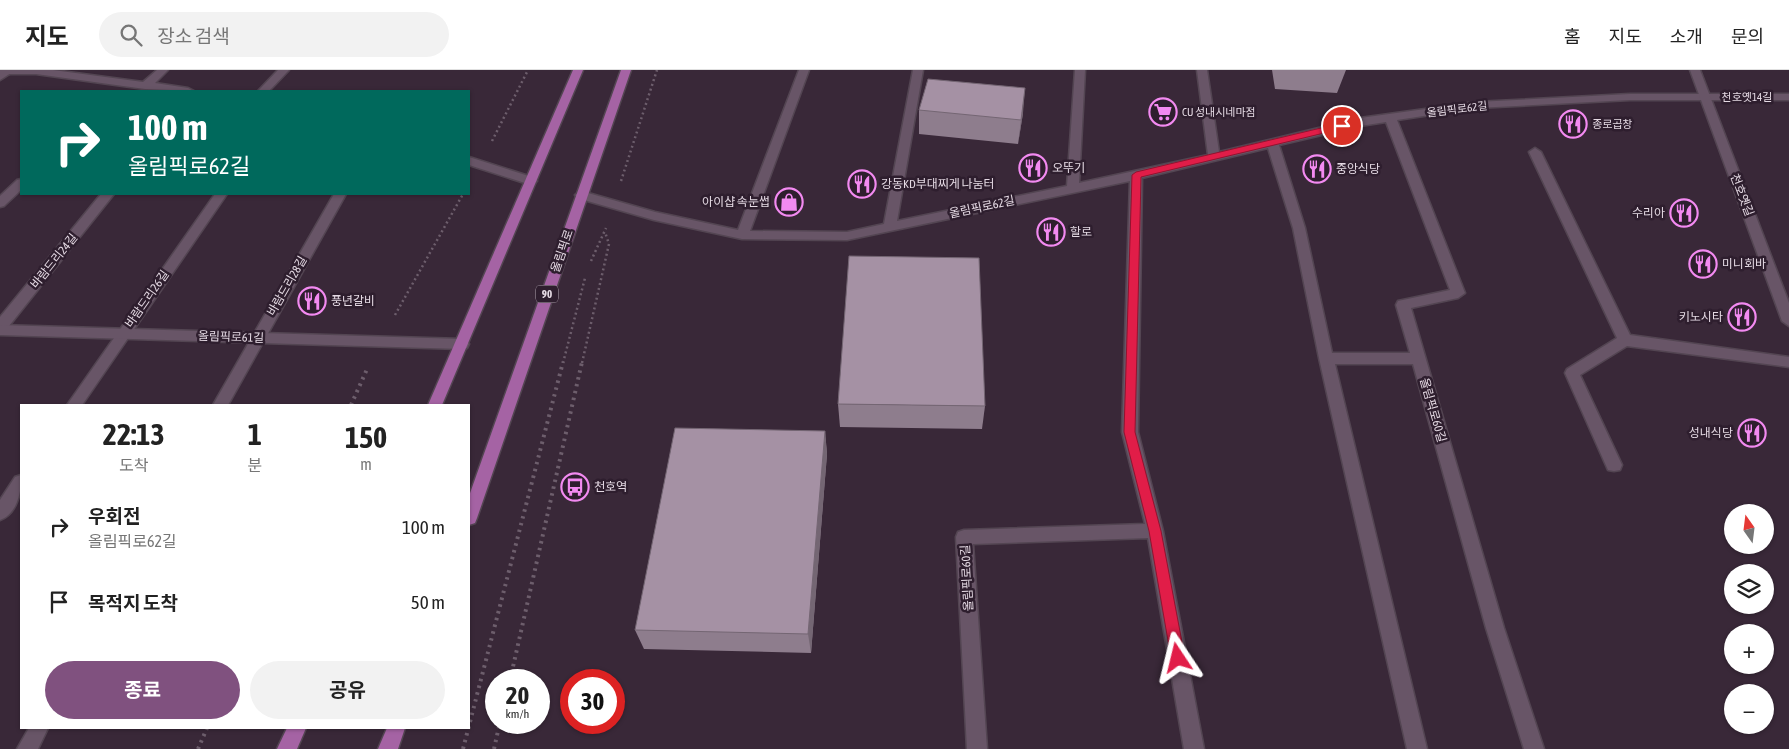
<!DOCTYPE html>
<html lang="ko">
<meta charset="utf-8">
<style>
body{margin:0;font-family:"Asap Condensed","Noto Sans KR",sans-serif;background:#f2f2f2;color:#222;height:100vh;display:flex;flex-direction:column;font-size:19px;white-space:nowrap}
*{box-sizing:border-box;margin:0}
p{font-size:16px;color:#767676}
.icon{flex:none;width:28px;height:28px;fill:none;stroke:currentColor;stroke-width:2;stroke-linecap:round;stroke-linejoin:round}
.map{position:relative;flex:1;overflow:hidden}
.side{position:absolute;left:20px;top:334px;width:450px;height:325px;display:flex;flex-direction:column;background:#fff;border-radius:0px;box-shadow:0 1px 4px #0004}
.side>*{flex:none}
.hud{position:absolute;left:20px;top:20px;width:450px;height:105px;border-radius:0px;box-shadow:0 1px 4px #0004;background:#00695c;color:#fff;overflow:hidden}
.needle{width:32px;rotate:346deg}
.fabs{position:absolute;left:1724px;top:434px;display:grid;gap:10px}
.fabs a{display:grid;place-items:center;width:50px;height:50px;border-radius:50%;background:#fff;box-shadow:0 1px 4px #0004;font-size:25px}
.speed{position:absolute;left:485px;top:599px;display:flex;gap:10px;font-size:25px;font-weight:700;text-align:center}
.speed>*{display:grid;place-content:center;width:65px;height:65px;border-radius:50%;background:#fff;box-shadow:0 1px 4px #0004;line-height:1}
.speed small{font-size:12px;font-weight:400}
.speed .limit{border:8px solid #d22;background:#fff;color:#111}
.pin{position:absolute;display:grid;place-items:center;width:42px;height:42px;color:#fff;margin:-21px;border:2px solid #fff;border-radius:50%;box-shadow:0 1px 5px #0007}
.me{position:absolute;width:55px;margin:-28px;rotate:350deg;stroke-linejoin:round;filter:drop-shadow(0 0 4px #0008)}
.turn{display:flex;align-items:center;gap:18px;height:105px;padding:0 25px;font-size:22px}
.turn .icon{width:65px;height:65px;stroke-width:2.5}
.turn b{display:block;font-size:35px;line-height:42px}
.eta{display:flex;justify-content:space-evenly;align-items:center;height:85px;text-align:center}
.eta b{font-size:30px;font-weight:700;line-height:35px}
.primary-button{display:flex;gap:10px;margin-top:auto;padding:10px 25px}
.primary-button a{flex:1;height:58px;border-radius:30px;background:#80517f;color:#fff;font-size:20px;font-weight:700;line-height:58px;text-align:center}
.primary-button a+a{background:#f2f2f2;color:#222}
ul{padding:0;list-style:none}
li{display:flex;align-items:center;gap:15px;height:75px;padding:0 25px}
li div{flex:1}
li b{display:block;font-size:19px}
li em{font-style:normal}
header{display:flex;align-items:center;gap:30px;box-sizing:border-box;height:70px;padding:0 25px;background:#fff;border-bottom:1px solid #e0e0e0}
header strong{font-size:24px}
nav{display:flex;gap:28px;margin-inline-start:auto;font-size:18px}
.search{width:350px;height:45px;background:#f2f2f2;display:flex;align-items:center;gap:12px;box-sizing:border-box;padding:0 18px;border-radius:28px;color:#767676;font-size:19px}
.map>svg:first-child{display:block}
.lines{fill:none;stroke-linecap:round;stroke-linejoin:round}
.service-casing{stroke:#534552;stroke-width:3}
.minor-casing{stroke:#534552;stroke-width:3}
.tertiary-casing{stroke:#534552;stroke-width:3}
.primary-casing{stroke:#534552;stroke-width:3}
.path-far1{stroke:#6d5e6c;stroke-width:2.5;stroke-dasharray:2 3;stroke-linecap:butt}
.path{stroke:#6d5e6c;stroke-width:4;stroke-dasharray:2.5 4.5;stroke-linecap:butt}
.service{fill:#685567;fill-rule:evenodd}
.minor{fill:#685567;fill-rule:evenodd}
.tertiary{fill:#685567;fill-rule:evenodd}
.primary{fill:#a563a4;fill-rule:evenodd}
.wall{fill:#8e7d8d}
.shaded-wall{fill:#746673}
.building{fill:#a591a4;stroke:#746673}
.route{fill:#e11d48;stroke:#92132f}
.labels{text-anchor:middle;dominant-baseline:central;stroke-width:5;stroke-linejoin:round;paint-order:stroke}
.far-street-label{font-size:11px;fill:#e5dae4;stroke:#2e1e2e}
.far-poi-label{font-size:11px;fill:#e5dae4;stroke:#2e1e2e;text-anchor:start}
.shield{fill:#2e1e2e;stroke:#aea2ad;stroke-width:1}
.shield-label{font-size:11px;font-weight:bold;fill:#e5dae4}
.poi-label{font-size:12px;fill:#e5dae4;stroke:#2e1e2e;text-anchor:start}
.street-label{font-size:12px;fill:#e5dae4;stroke:#2e1e2e}
</style>
<header>
<strong>지도</strong>
<div class="search"><svg class="icon" aria-label="search" viewBox="0 0 24 24"><circle cx="10" cy="10" r="6"/><path d="M15 15l6 6"/></svg>장소 검색</div>
<nav><a>홈</a><a>지도</a><a>소개</a><a>문의</a></nav>
</header>
<div class="map">
<svg width="1789" height="679" viewBox="0 0 1789 679">
<rect width="100%" height="100%" fill="#392838"/>
<g class="lines">
<g class="service-casing">
<g id="service">
<path d="M3 0H14V1L0 10V2Z"/>
<path d="M101 124H114L5 261 0 262V247Z"/>
<path d="M215 124H227L82 335H67Z"/>
<path d="M334 124H346L228 335H213Z"/>
<path d="M21 405C22 421 17 444 0 450V430L15 407Z"/>
<path d="M29 658H48L38 679H17Z"/>
</g>
</g>
<g class="minor-casing">
<g id="minor">
<path d="M0 0H53L143 12 157 0H168L155 13 188 18 194 21 145 19 36 4H0Z"/>
<path d="M278 0H289L269 21H258Z"/>
<path d="M799 0H809L750 161 847 162 884 154 913 0H923L897 151 1067 116 1075 0H1085L1079 113 1208 85 1197 0H1207L1219 82 1360 48 1476 32 1630 24H1789V30H1630L1476 38 1397 50 1465 223 1458 228 1411 238 1504 558 1544 679H1524L1486 558 1413 294H1335L1427 679H1407L1319 288 1293 158 1268 78 1142 108 1138 362 1163 461 1204 679H1184L1148 468 973 474 987 679H967L956 467 958 462 964 460 1145 454 1122 362 1130 111 847 170 742 169 654 150 577 128 575 125 581 121 655 142 738 160ZM1386 52 1450 220 1398 231 1396 235 1410 283H1332L1305 158 1279 75 1360 56Z"/>
<path d="M1535 78 1541 82 1630 265 1789 287V297L1627 276 1580 305 1622 395 1620 400 1614 401 1608 400 1565 303 1567 299 1617 268 1529 82Z"/>
<path d="M469 87 535 108 537 111 531 115 469 95Z"/>
<path d="M21 109V120L4 136 0 137V126L17 110Z"/>
<path d="M0 255 462 269 467 270 469 274 467 278 462 279 0 265Z"/>
</g>
</g>
<g class="tertiary-casing">
<path id="tertiary" d="M1690 0H1700L1789 233V256L1782 251Z"/>
</g>
<g class="primary-casing">
<g id="primary">
<path d="M573 0H583L442 335H428Z"/>
<path d="M621 0H631L477 448 475 453 469 455V426Z"/>
<path d="M287 658H306L297 679H277Z"/>
<path d="M387 658H405L398 679H378Z"/>
</g>
</g>
<g class="path-far1">
<path d="M492 71 528 0"/>
<path d="M621 111 657 0"/>
<path d="M591 191 606 158"/>
<path d="M395 245 463 124"/>
<path d="M563 293 585 208"/>
<path d="M582 293 609 174 605 162"/>
</g>
<g class="path">
<path d="M351 335 368 297"/>
<path d="M510 610 582 292"/>
<path d="M198 679 207 658"/>
<path d="M463 679 563 292"/>
<path d="M494 679 500 652"/>
</g>
<use href="#service" class="service"/>
<use href="#minor" class="minor"/>
<use href="#tertiary" class="tertiary"/>
<use href="#primary" class="primary"/>
</g>
<g class="wall">
<path d="M1272 0H1346L1337 23 1275 19Z"/>
<path d="M919 40 1023 43 1018 74 919 64Z"/>
<path d="M838 334 985 336 982 359 840 357Z"/>
<path d="M825 361 827 384 811 583 644 579 635 560Z"/>
</g>
<g class="shaded-wall">
<path d="M1025 18 1023 43 1018 74Z"/>
<path d="M825 361 827 384 811 583 808 564Z"/>
</g>
<g class="building">
<path d="M928 9 1025 18 1021 50 919 40Z"/>
<path d="M849 186 979 188 985 336 838 334Z"/>
<path d="M675 358 825 361 808 564 635 560Z"/>
</g>
<path class="route" d="M1342 53 1347 56 1345 58 1141 107 1135 362 1161 461 1185 588 1183 593 1178 595 1173 593 1171 588 1149 461 1124 362 1132 105 1136 102Z"/>
<defs>
<g id="supermarket-ring" transform="scale(1.4375)"><circle r="9.5" fill="#2e1e2e" stroke="#f38af1" stroke-width="1.5"/><path d="M-6-5.5h2.5l.6 2H6L4.5 2H-2.5L-4.4-4H-6ZM-1.5 3.2a1.3 1.3 0 1 0 .1 0ZM3 3.2a1.3 1.3 0 1 0 .1 0Z" fill="#f38af1"/></g>
<g id="restaurant-ring" transform="scale(1.4375)"><circle r="9.5" fill="#2e1e2e" stroke="#f38af1" stroke-width="1.5"/><path d="M-5-6h1v4h1v-4h1v4h1v-4h1v5L-1.5 .5V6h-2V.5L-5-1ZM5-6V6H3V1.5H1.5Q1.5-4 5-6Z" fill="#f38af1"/></g>
<g id="shop-ring" transform="scale(1.4375)"><circle r="9.5" fill="#2e1e2e" stroke="#f38af1" stroke-width="1.5"/><path d="M-5-2.5h2.3a2.7 3.5 0 0 1 5.4 0H5L5.5 6h-11ZM-1.5-2.5h3a1.5 2.3 0 0 0-3 0Z" fill="#f38af1"/></g>
<g id="bus-ring" transform="scale(1.4375)"><circle r="9.5" fill="#2e1e2e" stroke="#f38af1" stroke-width="1.5"/><path d="M-5-6H5V4H4V6H2V4H-2V6H-4V4H-5ZM-3.5-4V0h7V-4ZM-3.5 1.2v1.5H-2V1.2ZM2 1.2v1.5H3.5V1.2Z" fill="#f38af1"/></g>
</defs>
<g fill-rule="evenodd">
<use href="#supermarket-ring" x="1163" y="42"/>
<use href="#restaurant-ring" x="1573" y="54"/>
<use href="#restaurant-ring" x="1033" y="98"/>
<use href="#restaurant-ring" x="1317" y="99"/>
<use href="#restaurant-ring" x="862" y="114"/>
<use href="#shop-ring" x="789" y="132"/>
<use href="#restaurant-ring" x="1684" y="143"/>
<use href="#restaurant-ring" x="1051" y="162"/>
<use href="#restaurant-ring" x="1703" y="194"/>
<use href="#restaurant-ring" x="312" y="231"/>
<use href="#restaurant-ring" x="1742" y="247"/>
<use href="#restaurant-ring" x="1752" y="363"/>
<use href="#bus-ring" x="575" y="417"/>
</g>
<g class="labels">
<g class="far-street-label">
<text x="1747" y="27">천호옛14길</text>
<text transform="translate(1457 39) rotate(-7)">올림픽로62길</text>
</g>
<g class="far-poi-label">
<text x="1182" y="42">CU 성내시네마점</text>
<text x="1592" y="54">종로곱창</text>
</g>
<rect class="shield" x="536" y="215.5" width="22" height="17" rx="4"/>
<g class="shield-label">
<text x="547" y="224">90</text>
</g>
<g class="poi-label">
<text x="1052" y="98">오뚜기</text>
<text x="1336" y="99">중앙식당</text>
<text x="881" y="114">강동KD부대찌게 나눔터</text>
<text x="770" y="132" text-anchor="end">아이샵 속눈썹</text>
<text x="1665" y="143" text-anchor="end">수리아</text>
<text x="1070" y="162">할로</text>
<text x="1722" y="194">미니회바</text>
<text x="331" y="231">풍년갈비</text>
<text x="1723" y="247" text-anchor="end">키노시타</text>
<text x="1733" y="363" text-anchor="end">성내식당</text>
<text x="594" y="417">천호역</text>
</g>
<g class="street-label">
<text transform="translate(1742 125) rotate(69)">천호옛길</text>
<text transform="translate(982 137) rotate(-12)">올림픽로62길</text>
<text transform="translate(562 181) rotate(-71)">올림픽로</text>
<text transform="translate(54 191) rotate(-51)">바람드리24길</text>
<text transform="translate(287 216) rotate(-60)">바람드리28길</text>
<text transform="translate(147 229) rotate(-55)">바람드리26길</text>
<text transform="translate(231 267) rotate(2)">올림픽로61길</text>
<text transform="translate(1433 340) rotate(74)">올림픽로60길</text>
<text transform="translate(967 508) rotate(-93)">올림픽로60길</text>
</g>
</g>
</svg>
<div class="fabs">
<a><svg class="needle" viewBox="-14 -14 28 28"><path d="M0-13l5 13h-10z" fill="#e53935"/><path d="M0 13l5-13h-10z" fill="#767676"/></svg></a>
<a><svg class="icon" aria-label="layers" viewBox="0 0 24 24"><path d="M12 4l9 5-9 5-9-5zM3 14l9 5 9-5"/></svg></a>
<a>+</a>
<a>−</a>
</div>
<div class="speed"><div>20<small>km/h</small></div><div class="limit">30</div></div>
<div class="pin" style="left:1342px;top:56px;background:#d93025"><svg class="icon" aria-label="arrive" viewBox="0 0 24 24"><path d="M6 21V4h12l-3 4 3 4H6"/></svg></div>
<svg class="me" style="left:1178px;top:588px" viewBox="-20 -20 40 40"><path d="M0-17L14 15 0 8-14 15z" fill="#e11d48" stroke="#fff" stroke-width="4"/></svg>
<div class="hud">
<div class="turn"><svg class="icon" aria-label="right" viewBox="0 0 24 24"><path d="M7 20v-9h11M14 6l5 5-5 5"/></svg><div><b>100 m</b>올림픽로62길</div></div>
</div>
<section class="side">
<div class="eta">
<div><b>22:13</b><p>도착</p></div>
<div><b>1</b><p>분</p></div>
<div><b>150</b><p>m</p></div>
</div>
<ul>
<li><svg class="icon" aria-label="right" viewBox="0 0 24 24"><path d="M7 20v-9h11M14 6l5 5-5 5"/></svg><div><b>우회전</b><p>올림픽로62길</p></div><em>100 m</em></li>
<li><svg class="icon" aria-label="arrive" viewBox="0 0 24 24"><path d="M6 21V4h12l-3 4 3 4H6"/></svg><div><b>목적지 도착</b></div><em>50 m</em></li>
</ul>
<div class="primary-button"><a>종료</a><a>공유</a></div>
</section>
</div>
